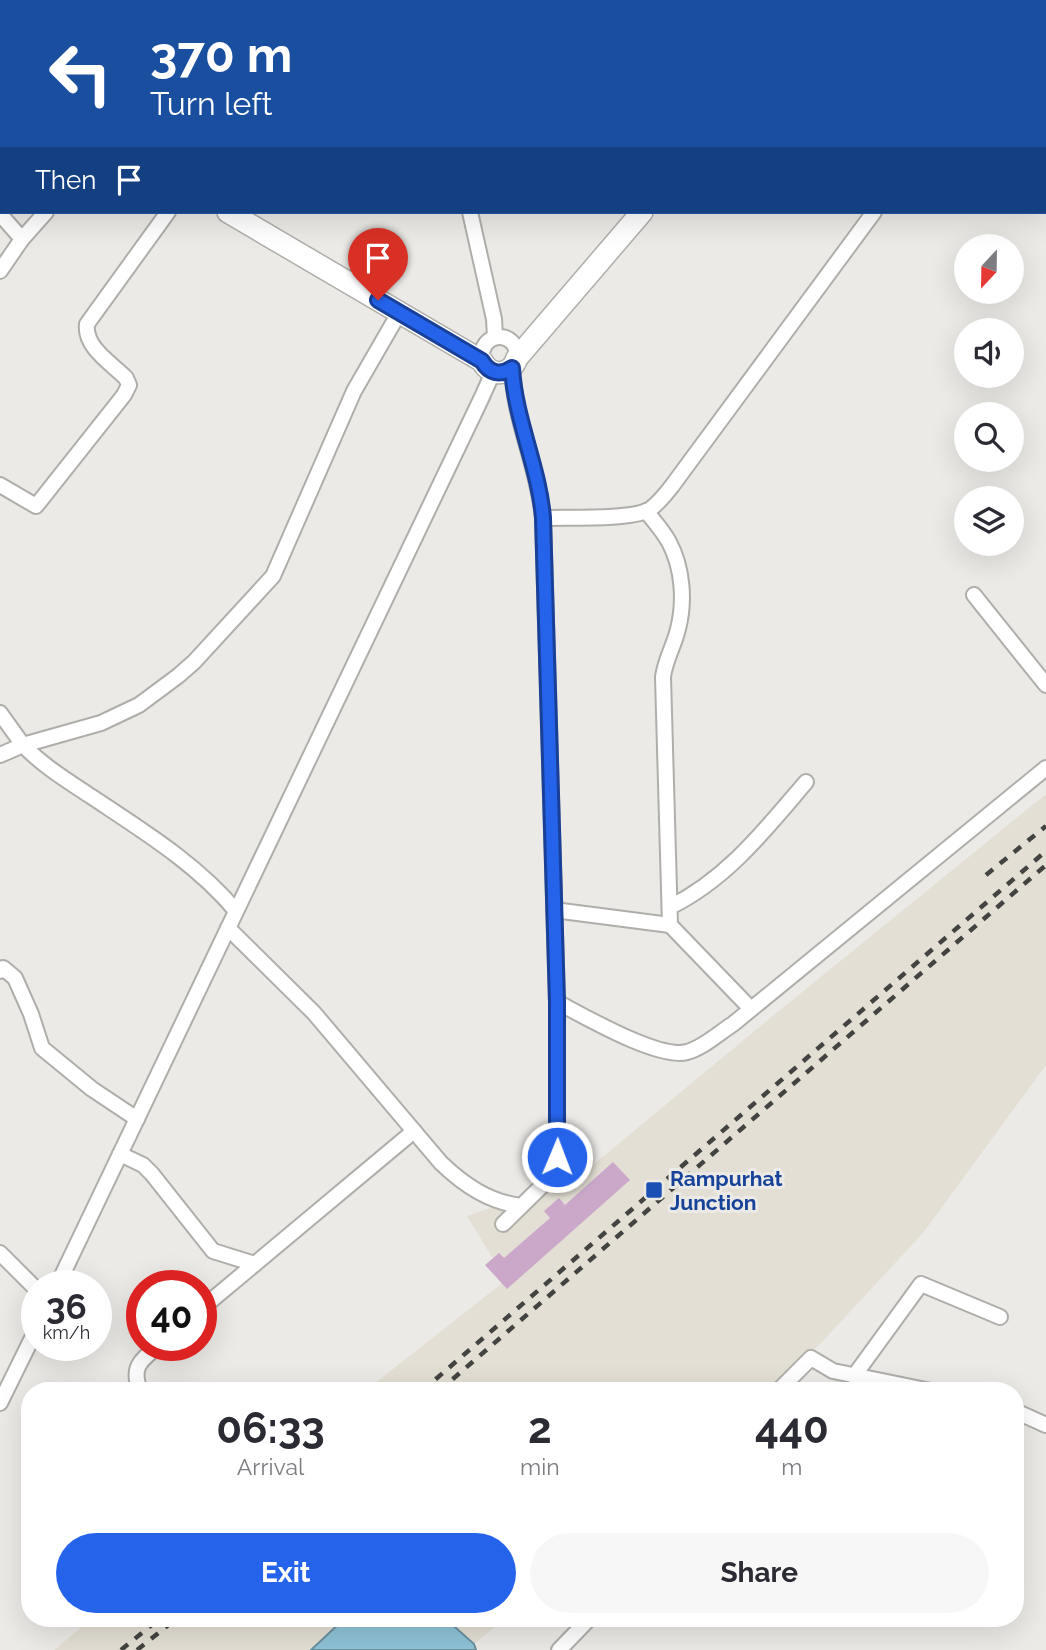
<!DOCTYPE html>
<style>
body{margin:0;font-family:Raleway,sans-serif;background:#f7f7f7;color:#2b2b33;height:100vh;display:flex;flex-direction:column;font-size:26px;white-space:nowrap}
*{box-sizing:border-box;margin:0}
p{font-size:23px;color:#7c7c81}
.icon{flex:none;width:38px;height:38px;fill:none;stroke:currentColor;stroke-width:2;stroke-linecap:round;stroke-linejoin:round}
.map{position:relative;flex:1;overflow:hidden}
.sheet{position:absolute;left:21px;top:1382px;width:1003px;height:245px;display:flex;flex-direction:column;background:#fff;border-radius:28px;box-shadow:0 7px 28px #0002}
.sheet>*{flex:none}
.top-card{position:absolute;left:0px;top:0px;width:1046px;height:214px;box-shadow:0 7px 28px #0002;background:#1a4fa0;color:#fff;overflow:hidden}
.needle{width:46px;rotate:202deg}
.buttons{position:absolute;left:954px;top:234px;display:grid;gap:14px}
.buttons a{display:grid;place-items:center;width:70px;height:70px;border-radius:50%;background:#fff;box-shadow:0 7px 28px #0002;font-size:35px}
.speed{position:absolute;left:21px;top:1270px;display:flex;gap:14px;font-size:35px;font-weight:700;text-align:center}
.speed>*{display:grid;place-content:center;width:91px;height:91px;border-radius:50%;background:#fff;box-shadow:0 7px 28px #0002;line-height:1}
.speed small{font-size:18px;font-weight:400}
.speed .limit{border:10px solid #d22;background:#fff;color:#111}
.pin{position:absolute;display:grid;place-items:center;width:60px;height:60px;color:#fff;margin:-72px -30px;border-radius:50% 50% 50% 0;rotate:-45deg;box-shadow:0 0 7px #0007}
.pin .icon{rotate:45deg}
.me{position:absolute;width:77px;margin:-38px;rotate:1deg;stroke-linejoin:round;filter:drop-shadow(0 0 5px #0008)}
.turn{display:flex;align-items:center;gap:24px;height:147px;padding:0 35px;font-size:32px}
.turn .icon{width:91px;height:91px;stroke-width:2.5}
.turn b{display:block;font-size:49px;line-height:60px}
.then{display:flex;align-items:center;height:66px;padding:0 35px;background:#0003;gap:14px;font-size:26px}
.eta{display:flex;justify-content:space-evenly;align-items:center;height:119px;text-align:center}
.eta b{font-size:42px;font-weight:700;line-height:49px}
.primary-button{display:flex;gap:14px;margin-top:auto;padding:14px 35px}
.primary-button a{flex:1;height:80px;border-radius:42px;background:#2563eb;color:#fff;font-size:28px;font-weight:700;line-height:80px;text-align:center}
.primary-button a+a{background:#f7f7f7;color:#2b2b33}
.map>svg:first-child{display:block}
.built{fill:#e3dfd4}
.water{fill:#8fc3d8;stroke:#6b909e;stroke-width:2}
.building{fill:#cba8ca}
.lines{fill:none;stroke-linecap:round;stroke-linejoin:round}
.minor-casing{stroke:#afaeaa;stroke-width:18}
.highway-casing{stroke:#afaeaa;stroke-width:24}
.minor{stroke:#fff;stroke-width:14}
.highway{stroke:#fff;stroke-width:21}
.rail{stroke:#434341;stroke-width:4.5;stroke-dasharray:9 9;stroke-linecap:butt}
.route-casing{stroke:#184099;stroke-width:18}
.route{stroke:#2563eb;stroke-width:12}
.transit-dot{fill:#1a4fb4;stroke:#eceae7;stroke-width:2.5}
.labels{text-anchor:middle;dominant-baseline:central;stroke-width:6;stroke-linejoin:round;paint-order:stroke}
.transit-label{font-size:21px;font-weight:bold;fill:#164399;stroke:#eceae7;text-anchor:start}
</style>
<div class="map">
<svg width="1046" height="1650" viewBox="0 0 1046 1650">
<rect width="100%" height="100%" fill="#eceae7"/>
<g class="built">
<path d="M1046 794V1065L923 1233 821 1343 765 1391H365L506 1280 467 1216 577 1178 780 1010Z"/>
<path d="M91 1619H344L311 1650H54Z"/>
<path d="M446 1619H504L474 1644Z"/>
</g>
<path class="water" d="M344 1619H446L474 1644 476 1650H311Z"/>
<path class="building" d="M613 1162 630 1180 507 1289 485 1265 499 1253 504 1258 550 1218 544 1211 559 1198 565 1205Z"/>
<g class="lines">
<g class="minor-casing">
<g id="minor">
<path d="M92 0 95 2"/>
<path d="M423 0V2"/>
<path d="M966 0 968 2"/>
<path d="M243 2 244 0"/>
<path d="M688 2 689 0"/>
<path d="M470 212 494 319 495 337"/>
<path d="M0 214 22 239"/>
<path d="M0 271 22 239 46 212"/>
<path d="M482 361C478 331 518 328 517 358"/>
<path d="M0 485 36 506 124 395 129 385 126 378C111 363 84 347 87 324L168 212"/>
<path d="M646 511C654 521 663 531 669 542 683 568 685 602 678 629 674 646 665 660 663 677L670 925"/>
<path d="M543 518C568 517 629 520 649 510 658 504 665 495 672 486L874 212"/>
<path d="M974 595 1046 685"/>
<path d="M0 713 23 745 101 723 139 705 178 676 194 662 273 576 354 391 399 313"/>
<path d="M0 755 23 745C43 766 68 781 92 797 143 831 197 864 236 911"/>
<path d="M670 907C727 879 765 830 806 782"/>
<path d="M554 910 670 925 751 1009"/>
<path d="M228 928 314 1013 441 1163C464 1185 489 1202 521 1206"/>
<path d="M0 971 3 968 15 978 31 1014 42 1048 92 1089 137 1119"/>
<path d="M557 1002C584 1016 659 1060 687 1052 703 1048 719 1033 733 1024L1046 768"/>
<path d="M120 1154 143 1165 152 1174 213 1251 255 1264"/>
<path d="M503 1224 551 1177 557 1157V1002L543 518C538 467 514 420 512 368"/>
<path d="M0 1253 37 1290"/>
<path d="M57 1286 481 399 490 379V370"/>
<path d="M201 1309 414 1131"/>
<path d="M854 1376 921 1284 1000 1317"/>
<path d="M140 1391C131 1367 140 1361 158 1346"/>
<path d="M778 1391 811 1358 833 1371 931 1391"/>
<path d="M0 1403 37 1328"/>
<path d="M1015 1411 1046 1425"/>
<path d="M559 1650 589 1619"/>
</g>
</g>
<g class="highway-casing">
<g id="highway">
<path d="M1045 61H1046"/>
<path d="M0 77 2 78"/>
<path d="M228 212 482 361C491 378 511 376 517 358L642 212"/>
</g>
</g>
<use href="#minor" class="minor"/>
<use href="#highway" class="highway"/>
<g class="rail">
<path d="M986 875 1046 826"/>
<path d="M422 1391 1046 851"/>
<path d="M439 1391 1046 865"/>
<path d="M121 1650 159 1619"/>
<path d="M137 1650 176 1619"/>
</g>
</g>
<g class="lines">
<g class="route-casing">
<path id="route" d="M378 300 482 361C489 373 500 376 512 368 515 420 539 467 543 518L557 1002V1157"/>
</g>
<use href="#route" class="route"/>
</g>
<rect class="transit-dot" x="645" y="1181" width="18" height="18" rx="3.5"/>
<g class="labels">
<g class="transit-label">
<text x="670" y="1178">Rampurhat<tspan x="670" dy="24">Junction</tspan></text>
</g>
</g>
</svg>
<div class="buttons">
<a><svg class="needle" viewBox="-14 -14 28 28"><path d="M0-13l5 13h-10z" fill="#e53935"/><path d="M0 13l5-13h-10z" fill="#7c7c81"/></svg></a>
<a><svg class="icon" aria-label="sound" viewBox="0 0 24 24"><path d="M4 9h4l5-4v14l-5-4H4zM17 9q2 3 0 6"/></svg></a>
<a><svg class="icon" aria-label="search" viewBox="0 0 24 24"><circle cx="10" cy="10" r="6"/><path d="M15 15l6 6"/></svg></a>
<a><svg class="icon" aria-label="layers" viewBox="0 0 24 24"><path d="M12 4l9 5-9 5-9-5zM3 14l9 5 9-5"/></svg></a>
</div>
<div class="speed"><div>36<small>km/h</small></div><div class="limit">40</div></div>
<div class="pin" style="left:378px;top:300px;background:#d93025"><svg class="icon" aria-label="arrive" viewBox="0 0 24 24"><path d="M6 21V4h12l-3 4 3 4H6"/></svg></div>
<svg class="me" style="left:557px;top:1157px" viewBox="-20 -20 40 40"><circle r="17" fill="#2563eb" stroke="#fff" stroke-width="3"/><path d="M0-11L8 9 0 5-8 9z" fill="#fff"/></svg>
<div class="top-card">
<div class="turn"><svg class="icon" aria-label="left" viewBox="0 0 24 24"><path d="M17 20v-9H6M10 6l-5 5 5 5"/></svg><div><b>370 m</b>Turn left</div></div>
<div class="then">Then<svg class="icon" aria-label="arrive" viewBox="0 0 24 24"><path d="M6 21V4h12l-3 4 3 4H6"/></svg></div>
</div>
<section class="sheet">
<div class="eta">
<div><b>06:33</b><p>Arrival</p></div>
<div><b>2</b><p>min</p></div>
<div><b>440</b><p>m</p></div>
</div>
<div class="primary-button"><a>Exit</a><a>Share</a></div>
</section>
</div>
